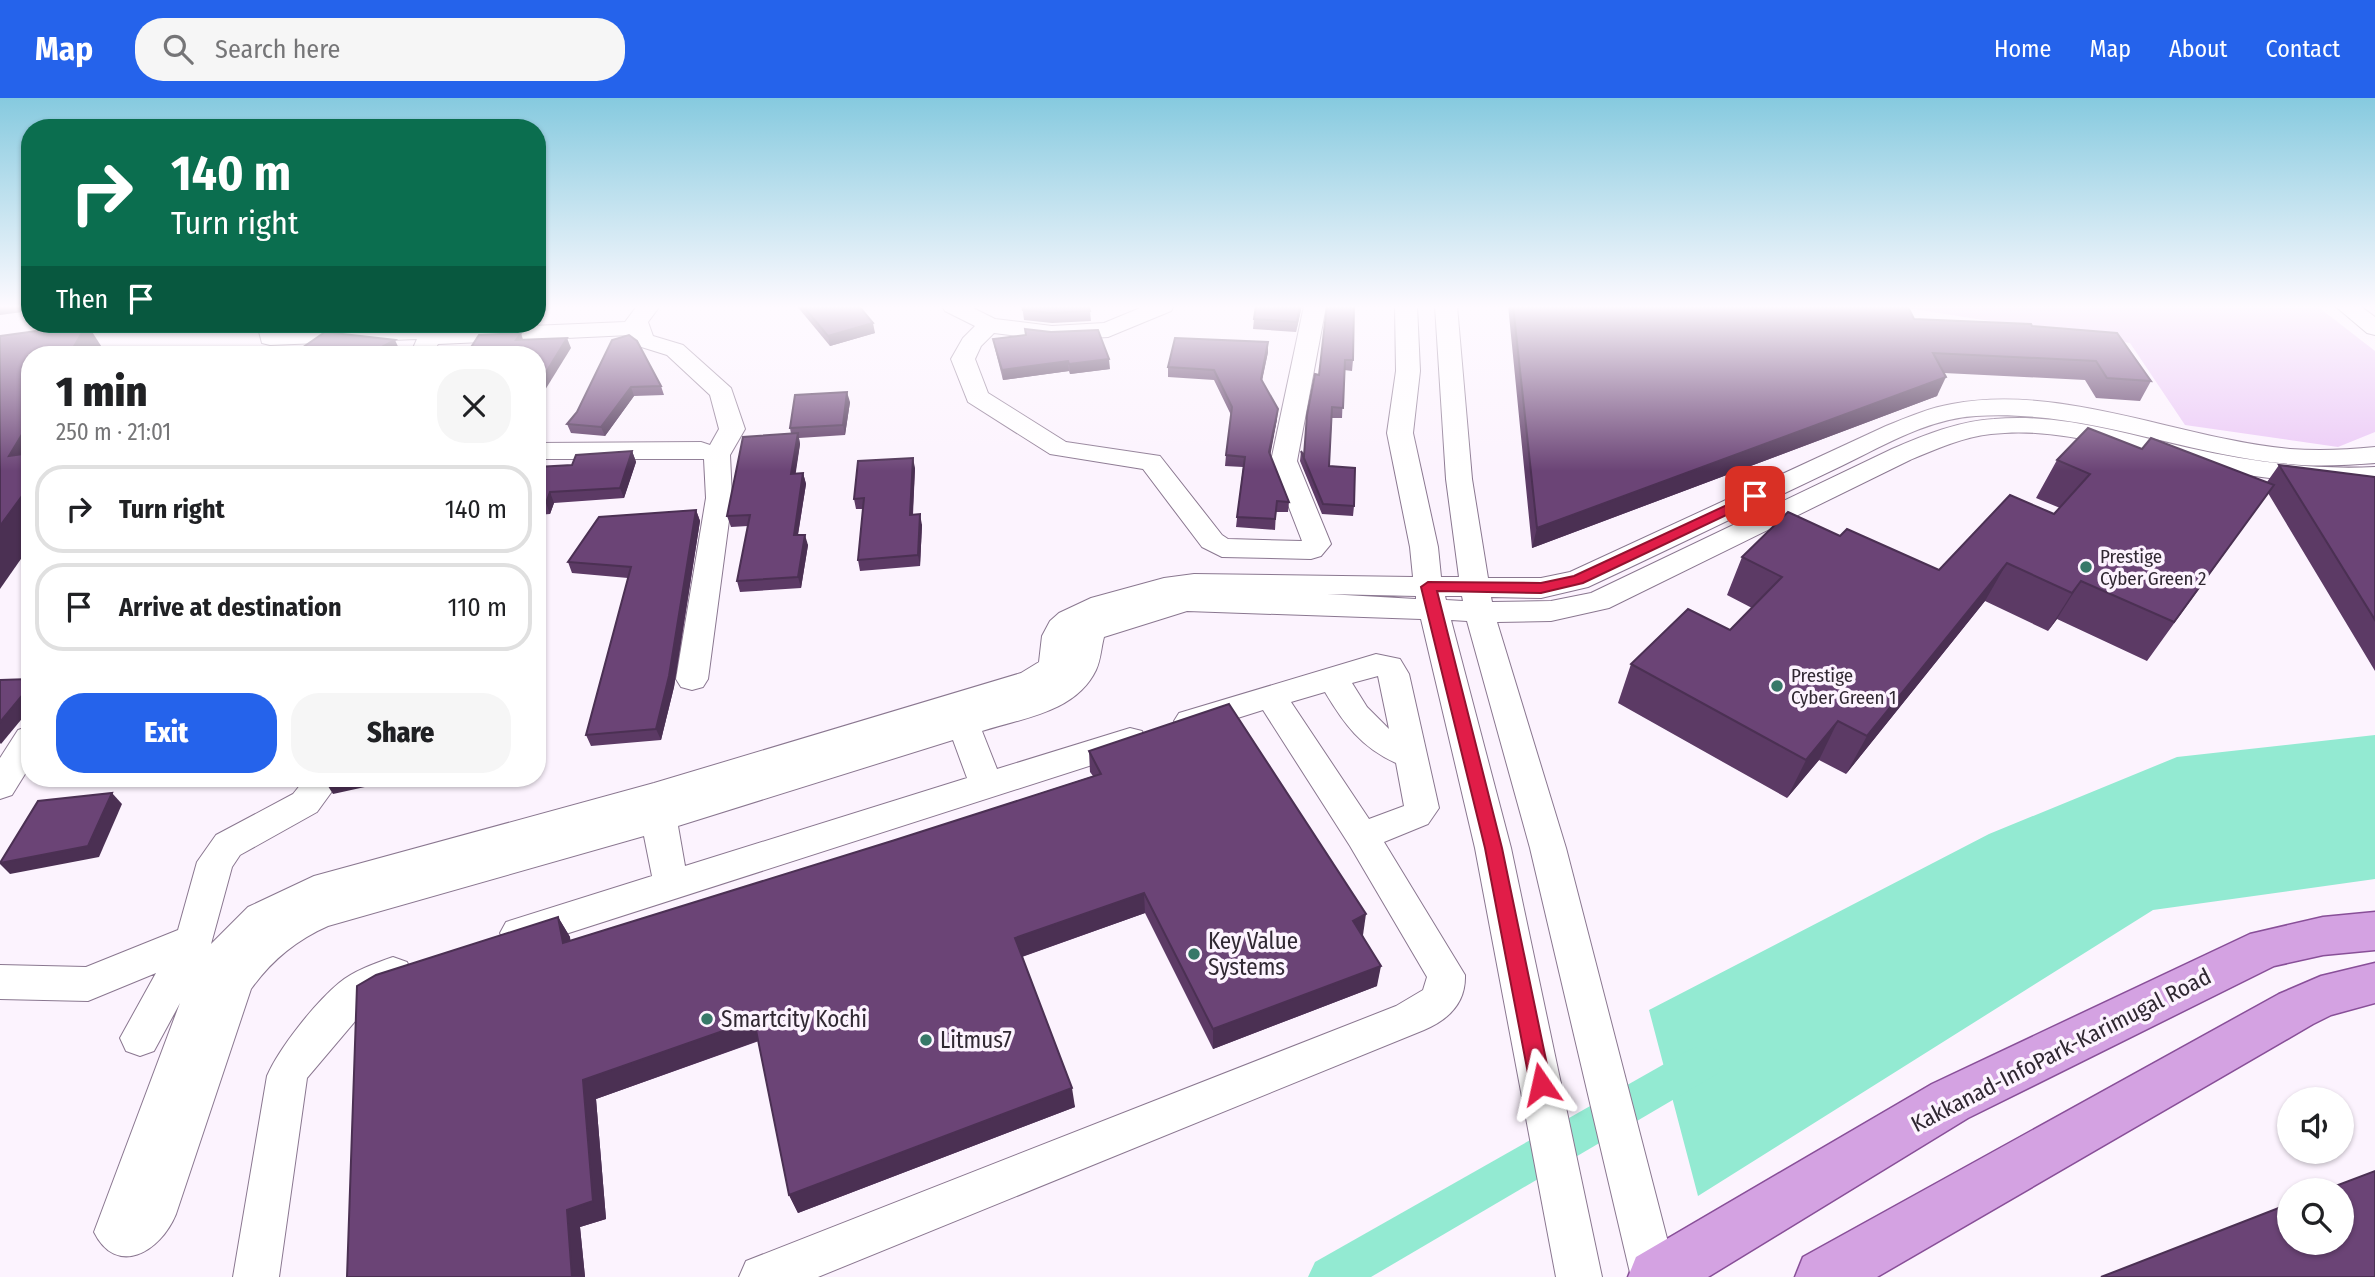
<!DOCTYPE html>
<meta charset="utf-8">
<style>
body{margin:0;font-family:"Fira Sans Condensed",sans-serif;background:#f6f6f6;color:#202124;height:100vh;display:flex;flex-direction:column;font-size:26px;white-space:nowrap}
*{box-sizing:border-box;margin:0}
p{font-size:23px;color:#757577}
.icon{flex:none;width:38px;height:38px;fill:none;stroke:currentColor;stroke-width:2;stroke-linecap:round;stroke-linejoin:round}
.map{position:relative;flex:1;overflow:hidden}
.drawer{position:absolute;left:21px;top:248px;width:525px;height:441px;display:flex;flex-direction:column;background:#fff;border-radius:28px;box-shadow:0 2px 5px #0004}
.drawer>*{flex:none}
.hud{position:absolute;left:21px;top:21px;width:525px;height:214px;border-radius:28px;box-shadow:0 2px 5px #0004;background:#0b6e4f;color:#fff;overflow:hidden}
.buttons{position:absolute;left:2277px;top:989px;display:grid;gap:14px}
.buttons a{display:grid;place-items:center;width:77px;height:77px;border-radius:50%;background:#fff;box-shadow:0 2px 5px #0004;font-size:35px}
.pin{position:absolute;display:grid;place-items:center;width:60px;height:60px;color:#fff;margin:-30px;border-radius:14px;box-shadow:0 4px 10px #0006}
.me{position:absolute;width:77px;margin:-38px;rotate:349deg;stroke-linejoin:round;filter:drop-shadow(0 0 5px #0008)}
.turn{display:flex;align-items:center;gap:24px;height:147px;padding:0 35px;font-size:32px}
.turn .icon{width:91px;height:91px;stroke-width:2.5}
.turn b{display:block;font-size:49px;line-height:60px}
.then{display:flex;align-items:center;height:66px;padding:0 35px;background:#0003;gap:14px;font-size:26px}
.round{display:grid;place-items:center;flex:none;width:74px;height:74px;border-radius:28px;background:#f6f6f6}
.overview{display:flex;align-items:center;justify-content:space-between;height:119px;padding:0 35px}
h1{font-size:42px;font-weight:800;line-height:52px}
.primary-button{display:flex;gap:14px;margin-top:auto;padding:14px 35px}
.primary-button a{flex:1;height:80px;border-radius:28px;background:#2563eb;color:#fff;font-size:28px;font-weight:800;line-height:80px;text-align:center}
.primary-button a+a{background:#f6f6f6;color:#202124}
ul{padding:0;list-style:none}
li{display:flex;align-items:center;gap:21px;height:88px;margin:0 14px 10px;padding:0 21px;border:4px solid #e0e0e0;border-radius:28px}
li div{flex:1}
li b{display:block;font-size:26px}
li em{font-style:normal}
header{display:flex;align-items:center;gap:42px;box-sizing:border-box;height:98px;padding:0 35px;background:#2563eb;color:#fff}
header strong{font-size:33px}
nav{display:flex;gap:38px;margin-inline-start:auto;font-size:24px}
.search{width:490px;height:63px;background:#f6f6f6;display:flex;align-items:center;gap:18px;box-sizing:border-box;padding:0 24px;border-radius:28px;color:#757577;font-size:26px}
.map>svg:first-child{display:block}
.green{fill:#ebc9f6}
.water{fill:#93ead2}
.lines{fill:none;stroke-linecap:round;stroke-linejoin:round}
.canal{fill:#93ead2;fill-rule:evenodd}
.minor-casing{stroke:#8a7790;stroke-width:2}
.major-casing{stroke:#884f98;stroke-width:3}
.minor{fill:#fff;fill-rule:evenodd}
.major{fill:#d4a2e2;fill-rule:evenodd}
.wall{fill:#5c3a65}
.shaded-wall{fill:#4b3053}
.building{fill:#6b4476;stroke:#4b3053;stroke-width:2}
.route{fill:#e11d48;stroke:#92132f;stroke-width:2}
.poi-dot{fill:#377868;stroke:#fcf3fe;stroke-width:2.5}
.labels{text-anchor:middle;dominant-baseline:central;stroke-width:7;stroke-linejoin:round;paint-order:stroke}
.poi-label{font-size:19px;fill:#302832;stroke:#fcf3fe;text-anchor:start}
.near-poi-label{font-size:23px;fill:#302832;stroke:#fcf3fe;text-anchor:start}
.near-street-label{font-size:23px;fill:#302832;stroke:#fcf3fe}
</style>
<header>
<strong>Map</strong>
<div class="search"><svg class="icon" aria-label="search" viewBox="0 0 24 24"><circle cx="10" cy="10" r="6"/><path d="M15 15l6 6"/></svg>Search here</div>
<nav><a>Home</a><a>Map</a><a>About</a><a>Contact</a></nav>
</header>
<div class="map">
<svg width="2375" height="1179" viewBox="0 0 2375 1179">
<rect width="100%" height="100%" fill="#fcf3fe"/>
<path class="green" d="M1894 208H2317L2375 253V334L2338 349 2185 327 2130 245Z"/>
<path class="water" d="M2375 637V781L2153 812 1698 1098 1649 912 1989 736 2177 659Z"/>
<g class="lines">
<path class="canal" d="M1703 947 1717 952 1722 964 1717 976 1371 1179H1308L1315 1164 1689 952Z"/>
<g class="minor-casing">
<g id="minor">
<path d="M637 208H660L648 224 653 238 683 247 731 290 745 331 730 357 732 400 708 581 703 589 692 592 681 589 676 581 706 400 704 361H537V345L701 344 710 347 719 331 710 297 667 257 635 247 630 237 438 246 432 257H410L417 241 270 247 262 245 257 226H279L281 233H289L423 227 435 232 625 224Z"/>
<path d="M942 208H969L995 221 1052 228 1104 225 1145 208H1174L1171 213 1108 239 1052 242 994 235 981 248 975 261 988 295 1066 344 1160 358 1222 437 1228 441 1302 443 1271 363 1304 208H1326L1297 363 1331 446 1321 458 1311 461 1222 459 1202 449 1143 371 1050 356 968 304 951 261 963 240 975 228 945 213Z"/>
<path d="M1395 208H1417L1420 273 1413 335 1438 449 1441 479H1459L1446 381 1435 208H1457L1472 381 1488 480H1541L1570 474 1886 328C1908 319 1929 310 1952 306 2062 285 2181 341 2290 351 2318 353 2346 352 2375 349V365C2346 367 2319 369 2290 366 2184 357 2085 311 1976 318 1925 321 1878 351 1833 372 1751 411 1670 451 1588 489L1541 500 1491 499 1492 504 1551 503 1591 495 1892 351C1924 337 1959 323 1994 321 2060 315 2125 336 2189 350 2251 364 2312 372 2375 369V385C2312 387 2251 380 2190 366 2126 352 2058 328 1991 336 1963 339 1936 351 1910 362L1609 510 1551 523 1497 524 1566 750 1677 1179H1631L1530 750 1467 523 1451 522 1511 750 1602 1179H1556L1475 750 1421 521 1187 513 1104 539C1101 550 1101 561 1096 572 1076 614 1023 620 982 633L997 671 1130 630 1142 633 1146 642 1142 651 519 851 506 846 500 835 506 824 652 778 644 738 328 828C296 842 271 863 251 891L176 1116C160 1155 116 1179 94 1134L180 905 154 953 140 958 126 953 120 940 156 875 88 903 0 901V867L86 869 178 832 197 764 216 737 293 696 305 681H341L317 714 240 757 232 769 211 846 248 809 314 778 654 685 1021 575 1039 564 1042 538 1050 523 1059 515 1091 500 1164 480 1194 476 1413 479 1410 449 1387 335 1396 273ZM1327 496 1416 498V501ZM1445 498H1462L1463 503 1446 502ZM953 642 967 680 685 768 678 728Z"/>
<path d="M2335 208H2360L2375 219V237L2367 235Z"/>
<path d="M1376 556 1400 561 1409 576 1439 710 1428 726 1384 744 1465 877C1466 905 1448 922 1424 932L818 1179H739L746 1163 1396 908 1423 892 1427 879 1350 748 1263 612 1190 635 1179 631 1174 623 1179 615ZM1378 578 1389 631 1367 609 1352 585ZM1325 594C1344 626 1361 649 1396 665L1404 708 1369 721 1291 604Z"/>
<path d="M30 628V668L12 697 0 701V660L18 632Z"/>
<path d="M393 859 407 864 412 876 407 888 368 908 307 980 279 1179H233L267 978C279 950 315 905 339 885 353 873 376 865 393 859Z"/>
</g>
</g>
<g class="major-casing">
<g id="major">
<path d="M2375 814V852L2323 857 2274 868 1968 1020 1708 1179H1628L1636 1159 1932 986 2250 836 2323 819Z"/>
<path d="M2375 865V905L2331 917 2313 926 1877 1179H1795L1803 1159 2279 896 2321 878Z"/>
</g>
</g>
<use href="#minor" class="minor"/>
<use href="#major" class="major"/>
</g>
<g class="wall">
<path d="M796 207H858L875 235 830 248Z"/>
<path d="M1022 207 1090 213 1091 223 1052 225 1024 222Z"/>
<path d="M1302 207 1296 234 1253 231 1254 221Z"/>
<path d="M1327 207 1353 262 1352 273 1344 272 1342 320H1332L1329 368 1354 408 1353 418 1322 416 1300 363 1301 353 1304 358 1319 277Z"/>
<path d="M1508 207H1907L1914 221 2032 228 2151 283 2140 303 2096 300 2085 282 1944 275 1937 298 1532 450Z"/>
<path d="M993 241 1110 271 1070 276 1069 273 1003 282 995 251Z"/>
<path d="M637 243 661 288 664 297 634 298 605 338 571 335 567 326Z"/>
<path d="M1268 254 1262 283 1277 321 1270 356 1289 404 1288 414H1276L1275 432 1236 429 1243 369 1225 368 1226 357 1231 317 1214 282 1168 279V269Z"/>
<path d="M850 304 845 337 799 340 800 346 795 376 803 375 806 386 798 437 808 447 801 490 740 494 737 483 748 428 731 429 727 418 791 336 790 330Z"/>
<path d="M2142 351 2267 384 2279 367 2375 379V573L2268 395 2147 563 2057 521 2048 533 1985 503 1846 676 1819 662 1787 700 1618 605 1631 566 1730 532 1752 510 1727 497 1742 459 1840 438 1939 472 2054 416 2060 410 2036 400 2057 362Z"/>
<path d="M632 353 636 364 624 400 554 405 550 416 537 417V369L572 367Z"/>
<path d="M915 370 913 417 922 427 920 468 860 473 858 462 863 411H856L854 401Z"/>
<path d="M696 412 700 423 674 589 661 642 591 648 586 637 628 480 572 475 568 464Z"/>
<path d="M1089 653 1363 837 1377 888 1213 951 1145 815 1022 859 1075 1009 798 1115 789 1097 759 943 596 1001 606 1121 580 1129 585 1179H347L558 819 570 839V843L895 742 1093 678 1090 674Z"/>
</g>
<g class="shaded-wall">
<path d="M0 207H30V213L0 217Z"/>
<path d="M1300 207H1302L1296 234 1297 224Z"/>
<path d="M873 225 875 235 830 248 828 238Z"/>
<path d="M87 226 105 254 103 257H69Z"/>
<path d="M521 235 524 245 516 242Z"/>
<path d="M567 240 571 250 537 305V289Z"/>
<path d="M395 242 402 257H383L380 250Z"/>
<path d="M1268 244V254L1260 291 1261 281Z"/>
<path d="M1109 261 1110 271 1070 276 1069 266Z"/>
<path d="M1068 263 1069 273 1003 282 1002 272Z"/>
<path d="M1946 279 1937 298 1532 450 1537 430Z"/>
<path d="M631 289 634 298 605 338 601 329Z"/>
<path d="M847 294 850 304 845 337 843 327Z"/>
<path d="M1278 311 1277 321 1269 364V354Z"/>
<path d="M30 323V385L9 358Z"/>
<path d="M798 335 800 346 794 387 791 376Z"/>
<path d="M632 353 636 364 624 400 620 390Z"/>
<path d="M913 360 915 370 912 428 910 417Z"/>
<path d="M803 375 806 386 796 448 794 437Z"/>
<path d="M30 387V448L0 491V428Z"/>
<path d="M550 394 554 405 550 416 546 405Z"/>
<path d="M696 412 700 423 674 589 661 642 656 631Z"/>
<path d="M920 416 922 427 920 468 918 457Z"/>
<path d="M805 437 808 447 801 490 798 479Z"/>
<path d="M2007 465 1985 503 1846 676 1867 638Z"/>
<path d="M2081 483 2057 521 2048 533 2072 495Z"/>
<path d="M30 588V611L1 646 0 645V624Z"/>
<path d="M1838 623 1819 662 1787 700 1806 662Z"/>
<path d="M345 681H383V685L333 696 326 685Z"/>
<path d="M112 695 122 706 99 759 10 776 0 766V765Z"/>
<path d="M1144 795 1145 815 1018 860 1015 840Z"/>
<path d="M1366 816 1363 837 1350 843 1353 823Z"/>
<path d="M558 819 570 839 574 865 563 845Z"/>
<path d="M1381 868 1377 888 1213 951V931Z"/>
<path d="M754 922 763 941 596 1001 606 1121 580 1129 585 1179H572L567 1112 583 982Z"/>
<path d="M1072 990 1075 1009 798 1115 789 1097Z"/>
</g>
<g class="building">
<path d="M802 207H858L873 225 828 238Z"/>
<path d="M1022 207H1088L1090 213 1051 215 1023 212Z"/>
<path d="M1256 207H1300L1297 224 1254 221Z"/>
<path d="M1327 207H1354L1353 262H1345L1343 310 1332 309 1329 368 1355 370 1354 408 1323 406 1301 353 1304 358 1307 317 1315 276 1319 277Z"/>
<path d="M1513 207H1907L1914 221 2031 226 2032 228 2117 235 2151 283 2107 280 2096 263 1933 255 1946 279 1537 430Z"/>
<path d="M87 226 69 257H30V323L9 358 30 355V387L0 428V238Z"/>
<path d="M1025 231 1051 234 1098 232 1109 261 1069 266 1068 263 1002 272 993 241 1026 237Z"/>
<path d="M325 234 395 242 380 250 386 255 383 257H308L302 250Z"/>
<path d="M521 235 516 242 567 240 537 289V257H466L479 237Z"/>
<path d="M629 237 637 243 661 288 631 289 601 329 567 326 577 314 612 242Z"/>
<path d="M1175 240 1268 244 1261 281 1278 311 1269 354 1289 404 1277 403 1275 421 1237 419 1245 359 1226 357 1232 309 1214 272 1168 269Z"/>
<path d="M847 294 843 327 790 330 795 297Z"/>
<path d="M2088 330 2142 351 2151 340 2274 387 2174 524 2081 483 2072 495 2007 465 1867 638 1838 623 1806 662 1631 566 1688 511 1730 532 1782 479 1742 459 1788 414 1840 438 1847 431 1939 472 2010 397 2054 416 2090 376 2057 362Z"/>
<path d="M798 335 791 376 803 375 794 437H805L798 479 737 483 750 417 727 418 743 339Z"/>
<path d="M632 353 620 390 550 394 546 405 537 406V369L572 367 576 357Z"/>
<path d="M913 360 910 417 920 416 918 457 858 462 864 400 854 401 858 363Z"/>
<path d="M2279 367 2375 379V522Z"/>
<path d="M696 412 669 578 656 631 586 637 631 469 568 464 599 419Z"/>
<path d="M30 581V588L0 624V582Z"/>
<path d="M1229 606 1366 816 1353 823 1381 868 1213 931 1144 795 1015 840 1072 990 789 1097 754 922 583 982 593 1103 567 1112 572 1179H347L357 888 376 877 558 819 563 845 895 742 1101 676 1089 653Z"/>
<path d="M329 681H345L326 685Z"/>
<path d="M112 695 88 748 0 765 38 703Z"/>
<path d="M2375 1073V1179H2101L2289 1106V1144H2342V1092H2325Z"/>
</g>
<linearGradient id="sky" x2="0" y2="1"><stop stop-color="#86cadf"/><stop offset="0.56" stop-color="#fefaff"/><stop offset="1" stop-color="#fefaff" stop-opacity="0"/></linearGradient>
<rect width="2375" height="373" fill="url(#sky)"/>
<path class="route" d="M1755 394 1760 395V401L1583 485 1541 495 1437 493 1502 750 1551 986 1548 993 1541 996 1533 993 1530 986 1485 750 1421 489 1428 484 1541 485 1574 478Z"/>
<g class="poi-dot">
<circle cx="2086" cy="469" r="7"/>
<circle cx="1777" cy="588" r="7"/>
<circle cx="1194" cy="856" r="7"/>
<circle cx="707" cy="921" r="7"/>
<circle cx="926" cy="942" r="7"/>
</g>
<g class="labels">
<g class="poi-label">
<text x="2100" y="458">Prestige<tspan x="2100" dy="22">Cyber Green 2</tspan></text>
<text x="1791" y="577">Prestige<tspan x="1791" dy="22">Cyber Green 1</tspan></text>
</g>
<g class="near-poi-label">
<text x="1208" y="843">Key Value<tspan x="1208" dy="26">Systems</tspan></text>
<text x="721" y="921">Smartcity Kochi</text>
<text x="940" y="942">Litmus7</text>
</g>
<g class="near-street-label">
<text transform="translate(2061 952) rotate(-27)">Kakkanad-InfoPark-Karimugal Road</text>
</g>
</g>
</svg>
<div class="buttons">
<a><svg class="icon" aria-label="sound" viewBox="0 0 24 24"><path d="M4 9h4l5-4v14l-5-4H4zM17 9q2 3 0 6"/></svg></a>
<a><svg class="icon" aria-label="search" viewBox="0 0 24 24"><circle cx="10" cy="10" r="6"/><path d="M15 15l6 6"/></svg></a>
</div>
<div class="pin" style="left:1755px;top:398px;background:#d93025"><svg class="icon" aria-label="arrive" viewBox="0 0 24 24"><path d="M6 21V4h12l-3 4 3 4H6"/></svg></div>
<svg class="me" style="left:1541px;top:986px" viewBox="-20 -20 40 40"><path d="M0-17L14 15 0 8-14 15z" fill="#e11d48" stroke="#fff" stroke-width="4"/></svg>
<div class="hud">
<div class="turn"><svg class="icon" aria-label="right" viewBox="0 0 24 24"><path d="M7 20v-9h11M14 6l5 5-5 5"/></svg><div><b>140 m</b>Turn right</div></div>
<div class="then">Then<svg class="icon" aria-label="arrive" viewBox="0 0 24 24"><path d="M6 21V4h12l-3 4 3 4H6"/></svg></div>
</div>
<section class="drawer">
<div class="overview"><div><h1>1 min</h1><p>250 m · 21:01</p></div><a class="round"><svg class="icon" aria-label="close" viewBox="0 0 24 24"><path d="M6 6l12 12M18 6L6 18"/></svg></a></div>
<ul>
<li><svg class="icon" aria-label="right" viewBox="0 0 24 24"><path d="M7 20v-9h11M14 6l5 5-5 5"/></svg><div><b>Turn right</b></div><em>140 m</em></li>
<li><svg class="icon" aria-label="arrive" viewBox="0 0 24 24"><path d="M6 21V4h12l-3 4 3 4H6"/></svg><div><b>Arrive at destination</b></div><em>110 m</em></li>
</ul>
<div class="primary-button"><a>Exit</a><a>Share</a></div>
</section>
</div>
